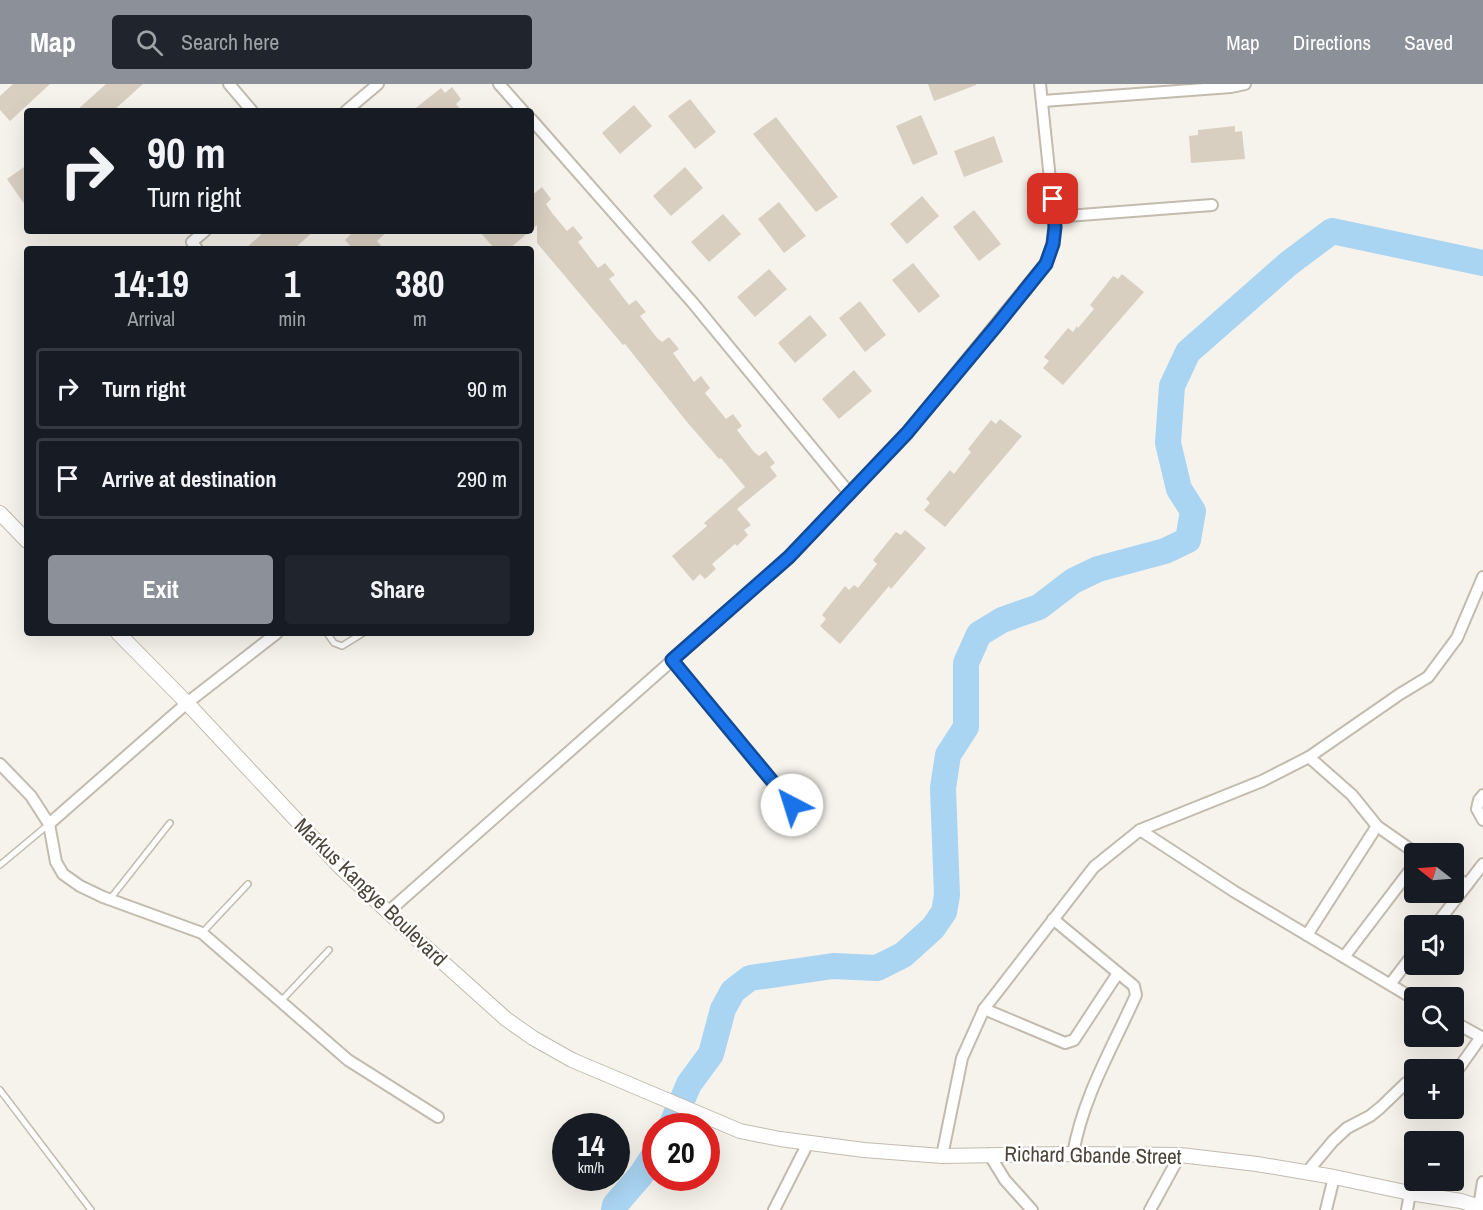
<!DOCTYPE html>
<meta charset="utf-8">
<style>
body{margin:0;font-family:"Archivo Narrow",sans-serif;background:#20242c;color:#f1f3f6;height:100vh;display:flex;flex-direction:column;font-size:22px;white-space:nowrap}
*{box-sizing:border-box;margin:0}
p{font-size:20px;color:#9ea1a6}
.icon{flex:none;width:33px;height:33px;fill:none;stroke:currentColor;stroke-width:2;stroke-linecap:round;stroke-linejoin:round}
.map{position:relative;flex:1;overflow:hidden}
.details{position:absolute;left:24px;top:162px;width:510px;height:390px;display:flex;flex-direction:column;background:#171b24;border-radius:6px;box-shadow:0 6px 24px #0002}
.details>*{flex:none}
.guide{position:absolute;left:24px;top:24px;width:510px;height:126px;border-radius:6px;box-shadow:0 6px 24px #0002;background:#171b24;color:#f1f3f6;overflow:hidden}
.needle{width:39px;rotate:287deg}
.buttons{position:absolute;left:1404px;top:759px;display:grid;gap:12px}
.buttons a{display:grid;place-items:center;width:60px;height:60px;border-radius:6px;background:#171b24;box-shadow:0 6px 24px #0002;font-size:30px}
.speed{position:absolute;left:552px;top:1029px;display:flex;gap:12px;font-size:30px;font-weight:700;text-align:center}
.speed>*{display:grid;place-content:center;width:78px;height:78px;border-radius:50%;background:#171b24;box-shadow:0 6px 24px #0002;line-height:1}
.speed small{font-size:15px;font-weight:400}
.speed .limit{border:9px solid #d22;background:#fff;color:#111}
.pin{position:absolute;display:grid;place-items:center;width:51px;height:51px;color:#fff;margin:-26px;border-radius:12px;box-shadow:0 3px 9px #0006}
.me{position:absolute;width:66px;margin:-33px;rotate:320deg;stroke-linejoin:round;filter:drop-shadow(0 0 4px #0008)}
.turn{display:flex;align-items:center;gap:21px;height:126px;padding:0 24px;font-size:27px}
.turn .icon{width:78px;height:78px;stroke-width:2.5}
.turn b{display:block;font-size:42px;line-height:51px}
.eta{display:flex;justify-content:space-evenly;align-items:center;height:102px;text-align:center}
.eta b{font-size:36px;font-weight:700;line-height:42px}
.button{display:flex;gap:12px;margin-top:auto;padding:12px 24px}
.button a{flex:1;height:69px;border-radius:6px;background:#8c9099;color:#fff;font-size:24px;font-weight:700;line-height:69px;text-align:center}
.button a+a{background:#20242c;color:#f1f3f6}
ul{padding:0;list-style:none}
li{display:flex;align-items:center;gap:18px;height:81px;margin:0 12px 9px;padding:0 12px;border:3px solid #363941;border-radius:6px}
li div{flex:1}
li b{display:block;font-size:22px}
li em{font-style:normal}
header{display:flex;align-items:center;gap:36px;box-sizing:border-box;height:84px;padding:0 30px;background:#8c9099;color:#fff}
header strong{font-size:28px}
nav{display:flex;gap:33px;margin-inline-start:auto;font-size:21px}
.search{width:420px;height:54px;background:#20242c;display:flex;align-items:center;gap:15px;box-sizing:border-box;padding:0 21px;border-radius:6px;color:#9ea1a6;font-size:22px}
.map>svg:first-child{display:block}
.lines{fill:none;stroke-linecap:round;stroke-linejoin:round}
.river{stroke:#a9d4f2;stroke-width:26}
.building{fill:#d8cfc1}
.service-casing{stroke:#c2bbae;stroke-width:8}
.minor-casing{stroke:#c2bbae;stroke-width:14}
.tertiary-casing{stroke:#c2bbae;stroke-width:16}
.service{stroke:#fff;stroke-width:5}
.minor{stroke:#fff;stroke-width:10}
.tertiary{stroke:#fff;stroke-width:14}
.route-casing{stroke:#114b97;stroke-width:15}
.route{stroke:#1a73e8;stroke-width:10}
.labels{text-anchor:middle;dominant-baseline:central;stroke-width:5;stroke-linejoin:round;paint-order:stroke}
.street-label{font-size:21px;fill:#4b4439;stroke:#fff}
</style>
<header>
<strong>Map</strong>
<div class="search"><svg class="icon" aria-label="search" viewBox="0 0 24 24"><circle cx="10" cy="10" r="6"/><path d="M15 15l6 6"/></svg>Search here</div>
<nav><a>Map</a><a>Directions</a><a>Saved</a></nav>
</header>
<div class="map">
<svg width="1483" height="1126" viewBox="0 0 1483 1126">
<rect width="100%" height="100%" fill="#f6f3ec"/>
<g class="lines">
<g class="river">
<path d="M671 1042 689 1000 711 970 723 925 733 907 750 894 833 882 877 884 903 871 933 844 944 828 947 811 943 704 948 671 966 643V579L979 550 1002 536 1039 523 1073 497 1098 485 1165 467 1188 456 1193 427 1179 405 1168 359 1172 302 1188 268 1288 180 1332 147 1483 179"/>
<path d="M614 1126 615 1121 641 1091 656 1068"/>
</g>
</g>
<g class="building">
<path d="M13 0H50L10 37 0 26V12Z"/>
<path d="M106 0H143L113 27H76Z"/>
<path d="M928 0H976V1L934 17Z"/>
<path d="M452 3 461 15 456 20 462 27H412L441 4 445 9Z"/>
<path d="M690 15 716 48 695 65 668 32Z"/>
<path d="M634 21 652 42 620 70 602 49Z"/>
<path d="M921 31 938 70 913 81 896 42Z"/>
<path d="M776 33 838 113 816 128 753 50Z"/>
<path d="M1235 42V48L1242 47 1245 75 1191 79 1189 52 1198 51V46Z"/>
<path d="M994 52 1003 78 964 93 954 67Z"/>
<path d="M27 81V124L7 95Z"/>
<path d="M685 83 703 104 671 132 653 112Z"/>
<path d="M542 103 551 115 546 120 552 129 567 147 573 142 583 154 578 158 598 184 605 179 615 191 609 195 629 221 636 216 646 228 640 232 657 254 662 258 669 253 679 265 673 269 694 298 701 292 710 304 705 309 722 330 726 335 733 330 742 342 737 346 754 368 759 372 766 367 775 379 770 383 777 392 737 425 751 441 744 446 748 451 737 462 735 460 712 480 716 485 705 495 700 490 693 497 672 472 707 442 704 439 745 403 721 374 719 375 687 338 625 260 623 261 537 159V141L531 146V112Z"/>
<path d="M922 112 939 132 907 160 890 140Z"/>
<path d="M779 118 806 152 784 169 758 135Z"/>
<path d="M974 126 1001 160 979 177 953 143Z"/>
<path d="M723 130 741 150 709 178 691 158Z"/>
<path d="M265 147H314L294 165H245Z"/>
<path d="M354 147H388L377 157 384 165H353L345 156Z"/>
<path d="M479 147H530L509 165H495Z"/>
<path d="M913 179 940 212 919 229 892 196Z"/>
<path d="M769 185 787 205 755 233 737 213Z"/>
<path d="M1122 190 1144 208 1063 301 1043 284 1049 277 1044 273 1068 244 1073 248 1077 242 1078 244 1094 225 1090 221 1113 192 1118 195Z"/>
<path d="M860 217 886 251 865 268 839 234Z"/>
<path d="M810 231 827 251 795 279 778 259Z"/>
<path d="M854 286 872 307 839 335 822 315Z"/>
<path d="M1000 335 1022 352 945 443 924 426 930 419 926 415 950 386 954 390 971 368 968 365 991 336 996 340Z"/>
<path d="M905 446 926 464 891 505 889 502 840 560 820 542 826 535 822 531 845 502 849 506 854 501 858 504 877 480 873 476 896 448 901 451Z"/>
</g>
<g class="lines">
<g class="service-casing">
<g id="service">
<path d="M327 549 334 559 342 562 363 549"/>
<path d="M672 576 792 721"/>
<path d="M0 781 49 740"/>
<path d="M110 815 170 739"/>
<path d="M202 849 248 800"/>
<path d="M281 917 329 866"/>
<path d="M0 1006 91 1126"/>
</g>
</g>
<g class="minor-casing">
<g id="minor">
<path d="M229 0 252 27"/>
<path d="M499 0 523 27"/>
<path d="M1043 17 1231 3 1245 0"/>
<path d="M346 27 378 0"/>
<path d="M531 35 693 219 850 410"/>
<path d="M1054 133 1212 121"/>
<path d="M197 165 192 158 205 147"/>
<path d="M277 549 187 619 49 740 56 778 63 790 80 802 103 813 202 849 348 976 438 1033"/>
<path d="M1309 673 1352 711 1377 742 1417 770"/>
<path d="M0 680 31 712 49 740"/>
<path d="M1483 711 1479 716 1477 725 1483 736"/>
<path d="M1140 746 1235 808 1414 915"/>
<path d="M1454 792 1467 801"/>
<path d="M388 828 789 473 907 349 1045 180 1053 160 1055 143 1040 0"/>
<path d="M1053 835 1134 902 1136 911C1113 963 1083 1012 1073 1070"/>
<path d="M1435 842 1483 780"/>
<path d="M1307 851 1377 742"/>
<path d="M1344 873 1414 781"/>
<path d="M1391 899 1414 869"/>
<path d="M984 925 1065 959 1074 956 1118 889"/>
<path d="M1454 938 1483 954"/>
<path d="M1454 991 1481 953"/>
<path d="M989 1070 1005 1096 1032 1126"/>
<path d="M942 1072 962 974 984 925 1094 783 1140 746 1262 697 1309 673 1400 610 1428 593 1457 554 1483 493"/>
<path d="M1307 1088 1333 1057 1347 1044 1370 1032 1380 1024 1406 999 1414 1000"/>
<path d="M1479 1122 1483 1098"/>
<path d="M774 1126 808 1059"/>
<path d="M1150 1126 1180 1071"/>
<path d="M1326 1126 1334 1093"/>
<path d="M1407 1126 1410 1109"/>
</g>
</g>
<g class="tertiary-casing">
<g id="tertiary">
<path d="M0 429 27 457"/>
<path d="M118 549 187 619 342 785 418 856 506 935 533 954 572 976 740 1047 780 1055 864 1066 942 1072 1073 1070 1180 1071 1257 1080 1334 1093 1410 1109 1461 1117 1483 1124"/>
</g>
</g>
<use href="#service" class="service"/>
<use href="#minor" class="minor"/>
<use href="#tertiary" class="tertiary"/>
</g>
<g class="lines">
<g class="route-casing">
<path id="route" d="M792 721 672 576 789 473 907 349 997 241 1046 180 1053 160 1055 143 1053 115"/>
</g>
<use href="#route" class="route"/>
</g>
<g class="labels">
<g class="street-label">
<text transform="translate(371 808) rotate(44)">Markus Kangye Boulevard</text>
<text transform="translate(1093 1071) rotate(1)">Richard Gbande Street</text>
</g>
</g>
</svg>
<div class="buttons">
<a><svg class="needle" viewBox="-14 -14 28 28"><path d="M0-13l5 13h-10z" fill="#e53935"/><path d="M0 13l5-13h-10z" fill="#9ea1a6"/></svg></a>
<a><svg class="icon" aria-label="sound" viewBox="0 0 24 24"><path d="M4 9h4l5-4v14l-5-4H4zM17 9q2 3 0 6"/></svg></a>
<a><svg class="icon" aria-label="search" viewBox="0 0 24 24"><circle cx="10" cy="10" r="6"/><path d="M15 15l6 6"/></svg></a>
<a>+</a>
<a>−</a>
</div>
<div class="speed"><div>14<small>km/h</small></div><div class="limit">20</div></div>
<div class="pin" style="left:1053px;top:115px;background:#d93025"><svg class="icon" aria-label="arrive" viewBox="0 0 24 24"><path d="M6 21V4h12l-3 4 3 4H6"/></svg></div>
<svg class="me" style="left:792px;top:721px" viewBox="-20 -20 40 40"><circle r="19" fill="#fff"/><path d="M0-13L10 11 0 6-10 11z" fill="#1a73e8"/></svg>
<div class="guide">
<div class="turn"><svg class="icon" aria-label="right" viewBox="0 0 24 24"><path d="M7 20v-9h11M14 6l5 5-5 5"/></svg><div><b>90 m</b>Turn right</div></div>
</div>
<section class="details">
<div class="eta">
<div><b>14:19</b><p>Arrival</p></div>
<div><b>1</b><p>min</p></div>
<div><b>380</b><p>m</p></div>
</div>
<ul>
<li><svg class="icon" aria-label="right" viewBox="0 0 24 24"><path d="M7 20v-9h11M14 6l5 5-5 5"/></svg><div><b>Turn right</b></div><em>90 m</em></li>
<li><svg class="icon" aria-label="arrive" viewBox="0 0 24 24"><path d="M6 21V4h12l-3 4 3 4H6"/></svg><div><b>Arrive at destination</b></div><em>290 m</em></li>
</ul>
<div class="button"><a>Exit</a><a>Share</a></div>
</section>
</div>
